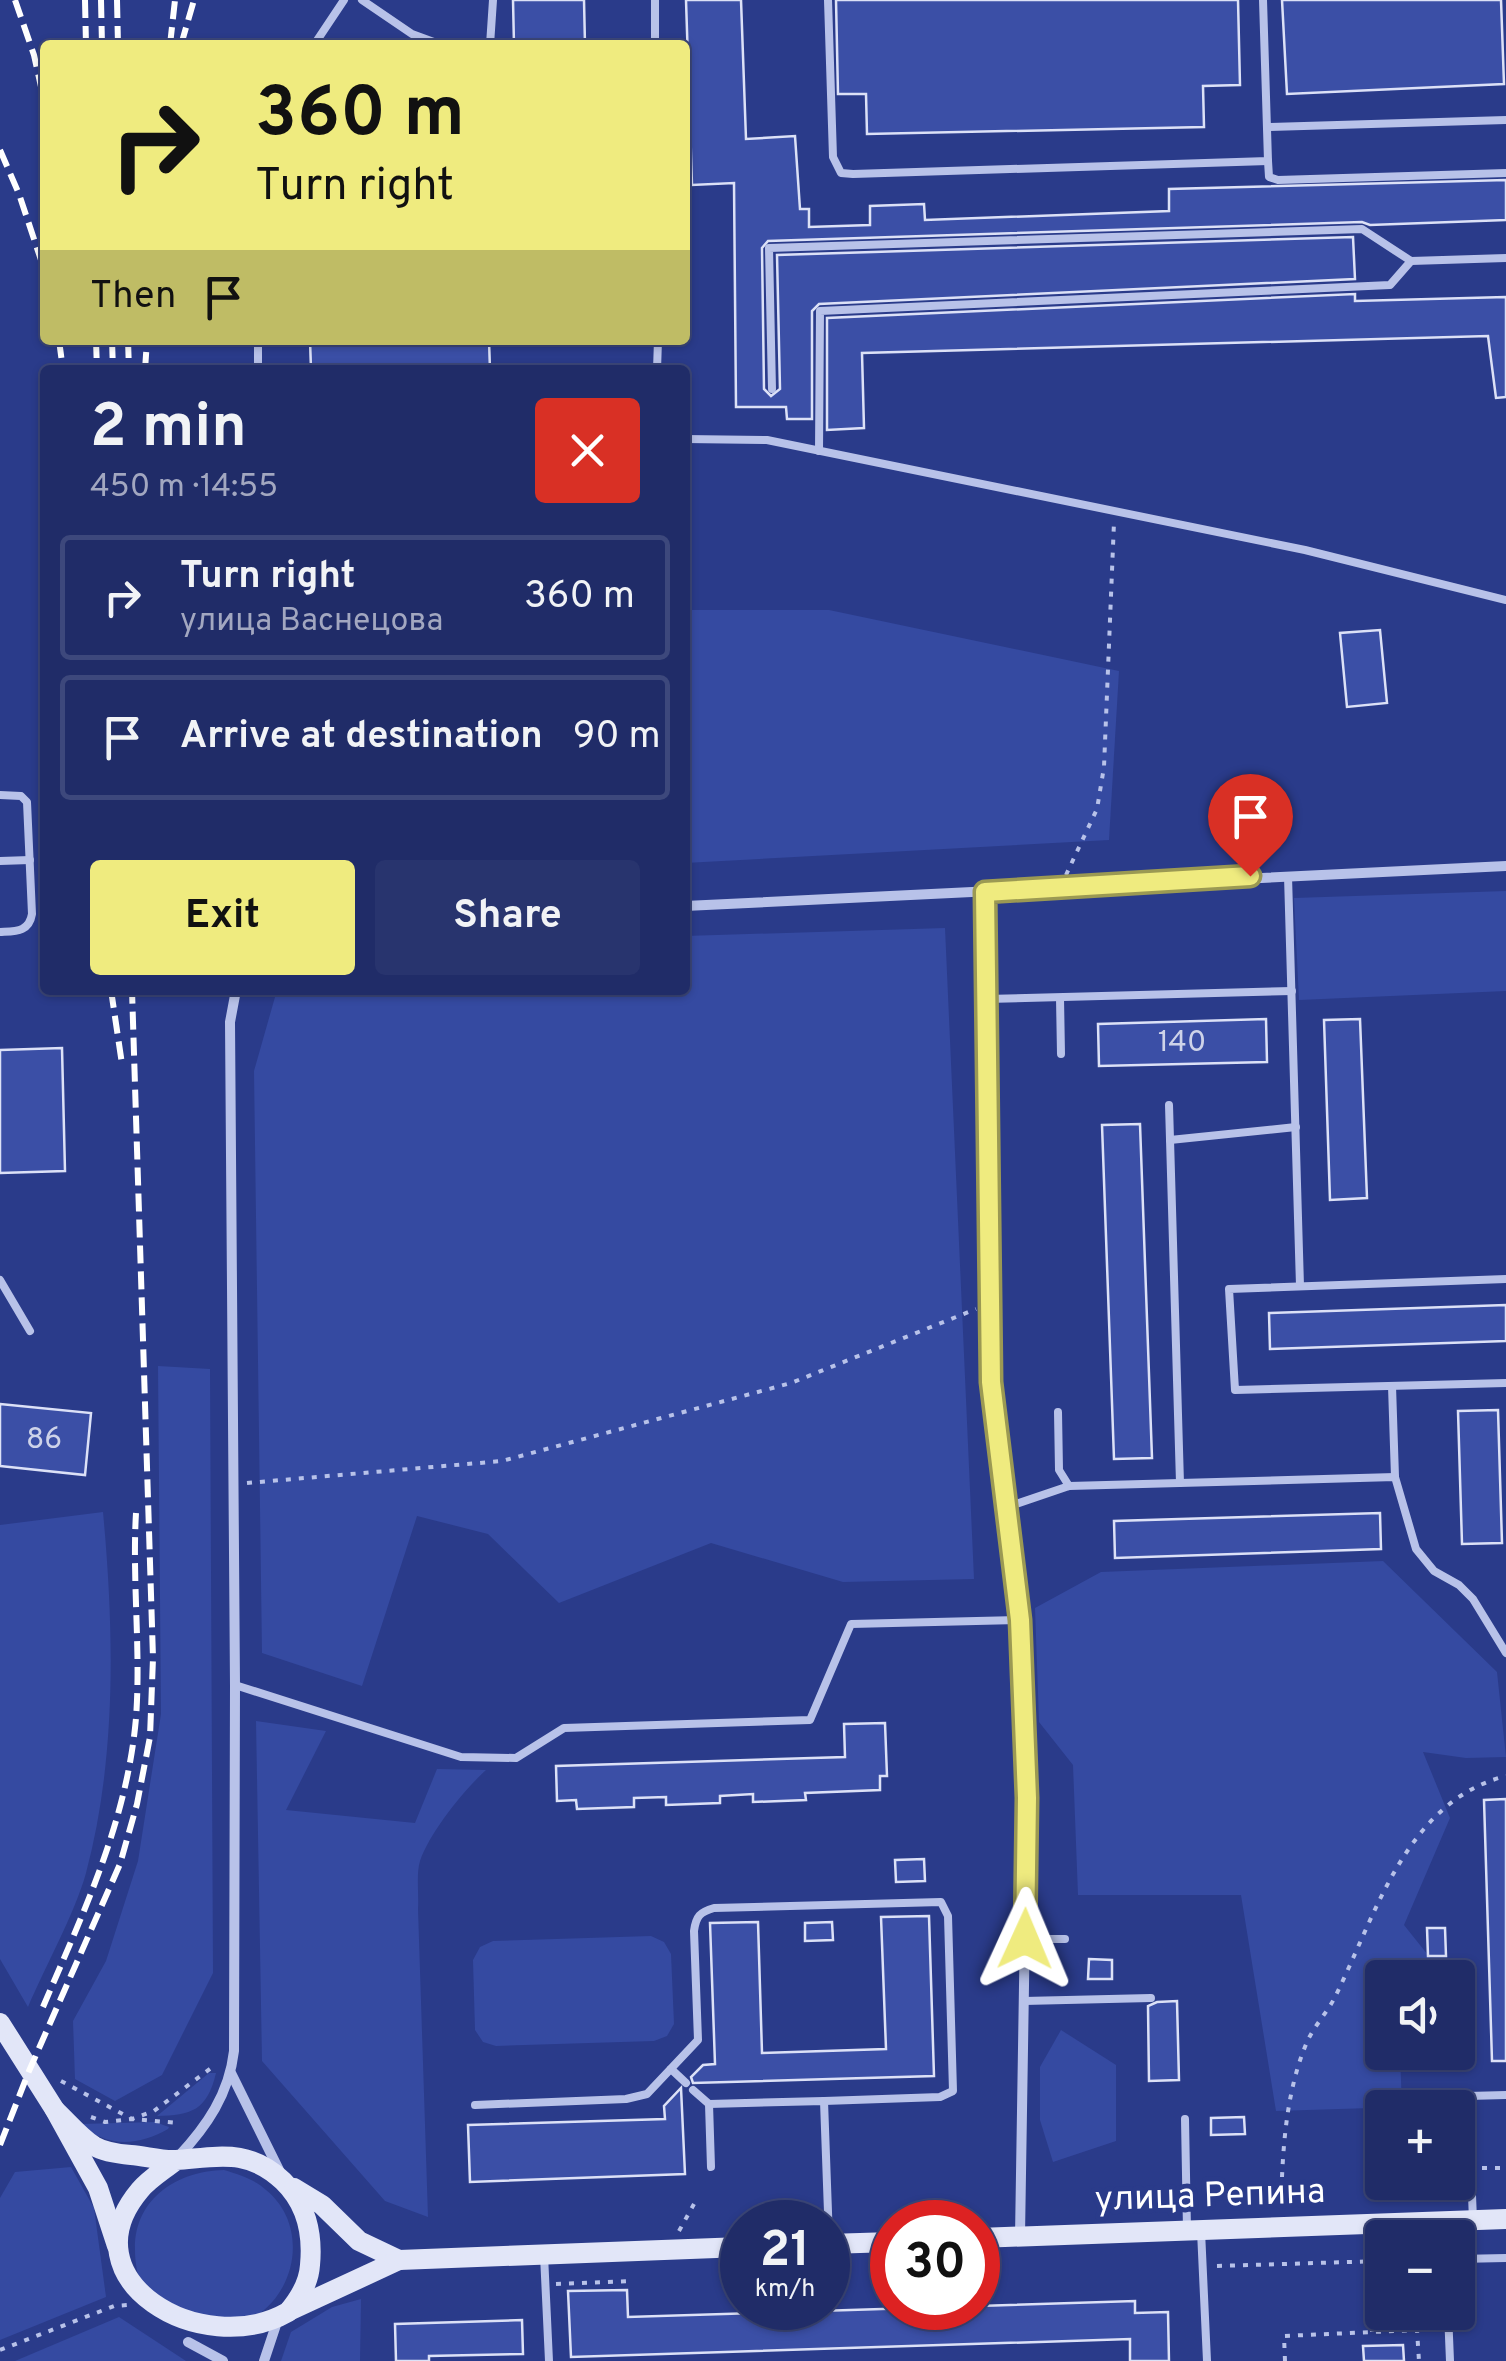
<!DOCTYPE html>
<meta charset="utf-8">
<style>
body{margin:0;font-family:Overpass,sans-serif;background:#28346e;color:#f1f3f6;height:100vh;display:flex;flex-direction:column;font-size:38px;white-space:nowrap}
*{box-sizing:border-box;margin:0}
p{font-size:32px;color:#a2a7c0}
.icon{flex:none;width:55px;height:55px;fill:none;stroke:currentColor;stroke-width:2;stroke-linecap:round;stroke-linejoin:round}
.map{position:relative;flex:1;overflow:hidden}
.side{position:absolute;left:40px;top:365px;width:650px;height:630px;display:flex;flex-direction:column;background:#202c68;border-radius:10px;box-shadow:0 2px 8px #0004,0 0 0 2px #3d487c}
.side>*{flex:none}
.top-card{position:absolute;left:40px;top:40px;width:650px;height:305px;border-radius:10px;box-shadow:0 2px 8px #0004,0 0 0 2px #3d487c;background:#efeb7f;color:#111;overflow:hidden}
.fabs{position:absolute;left:1365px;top:1960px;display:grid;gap:20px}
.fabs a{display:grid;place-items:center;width:110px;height:110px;border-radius:10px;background:#202c68;box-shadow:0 2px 8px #0004,0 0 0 2px #3d487c;font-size:50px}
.speed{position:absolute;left:720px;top:2200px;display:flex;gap:20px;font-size:50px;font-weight:700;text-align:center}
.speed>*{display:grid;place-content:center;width:130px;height:130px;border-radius:50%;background:#202c68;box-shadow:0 2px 8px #0004,0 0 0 2px #3d487c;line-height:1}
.speed small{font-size:25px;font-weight:400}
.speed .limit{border:15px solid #d22;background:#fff;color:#111}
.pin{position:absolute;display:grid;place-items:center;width:85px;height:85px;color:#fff;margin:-102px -42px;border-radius:50% 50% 50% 0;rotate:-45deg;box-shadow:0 0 10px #0007}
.pin .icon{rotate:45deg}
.me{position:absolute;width:110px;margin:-55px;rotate:1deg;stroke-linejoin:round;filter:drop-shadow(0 0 8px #0008)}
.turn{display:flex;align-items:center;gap:35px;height:210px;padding:0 50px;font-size:45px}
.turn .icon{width:130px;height:130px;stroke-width:2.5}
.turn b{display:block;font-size:70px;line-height:85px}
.then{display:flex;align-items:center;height:95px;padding:0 50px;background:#0003;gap:20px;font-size:38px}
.round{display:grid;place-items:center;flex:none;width:105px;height:105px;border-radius:10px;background:#28346e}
.summary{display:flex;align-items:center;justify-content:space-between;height:170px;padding:0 50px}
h1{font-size:60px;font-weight:700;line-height:75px}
.button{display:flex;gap:20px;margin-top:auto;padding:20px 50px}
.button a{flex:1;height:115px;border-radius:10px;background:#efeb7f;color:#111;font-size:40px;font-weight:700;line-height:115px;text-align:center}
.button a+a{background:#28346e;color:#f1f3f6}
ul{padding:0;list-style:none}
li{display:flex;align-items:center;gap:30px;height:125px;margin:0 20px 15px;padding:0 30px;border:5px solid #3d487c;border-radius:10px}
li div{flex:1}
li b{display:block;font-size:38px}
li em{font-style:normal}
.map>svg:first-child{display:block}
.green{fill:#354aa1}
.building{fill:#3b4fa6;stroke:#dce1f7;stroke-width:2.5}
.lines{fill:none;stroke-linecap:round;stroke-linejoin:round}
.path{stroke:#b8c2e9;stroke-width:4;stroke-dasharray:5 8;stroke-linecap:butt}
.lane{stroke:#b8c2e9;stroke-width:8}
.street{stroke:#b8c2e9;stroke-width:10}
.secondary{stroke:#e2e6f8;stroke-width:20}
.rail{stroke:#fff;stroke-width:6;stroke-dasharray:18 8;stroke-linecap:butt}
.route-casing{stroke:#9b9953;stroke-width:25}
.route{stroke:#efeb7f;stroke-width:18}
.labels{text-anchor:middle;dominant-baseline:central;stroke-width:10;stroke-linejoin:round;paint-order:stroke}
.number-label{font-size:30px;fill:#ced3e9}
.street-label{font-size:35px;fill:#fff;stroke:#2a3b8a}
</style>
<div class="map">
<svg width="1506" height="2361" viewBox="0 0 1506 2361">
<rect width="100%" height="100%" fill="#2a3b8a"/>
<g class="green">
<path d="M685 610H829L1119 671 1109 840 685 863Z"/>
<path d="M1506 891V991L1299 1000 1294 898Z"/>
<path d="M945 928 974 1579 843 1582 711 1543 559 1603 488 1534 417 1516 362 1686 262 1653 254 1071 277 990H685V936Z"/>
<path d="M158 1366 210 1369 213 1973 162 2075 115 2101 75 2079 73 2021 106 1961 138 1861 161 1714Z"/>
<path d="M103 1512C114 1630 117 1757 86 1873 75 1913 45 1967 28 2007L0 1959V1525Z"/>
<path d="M1383 1561 1497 1672 1506 1757 1466 1758 1423 1752 1450 1818 1404 1925 1436 1965V1977L1382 1978V2052L1400 2053 1402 2107 1276 2111 1241 1895H1078L1073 1765 1039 1722 1035 1608 1101 1572Z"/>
<path d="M256 1721 326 1731 286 1810 415 1823 437 1769 486 1770C464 1790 430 1832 420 1861 416 1874 419 1894 418 1909L428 2217 385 2201 262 2061Z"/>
<path d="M651 1936 664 1942 671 1954 674 2024 667 2036 654 2041 496 2046 483 2042 475 2030 473 1960 480 1947 493 1941Z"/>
<path d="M1061 2030 1116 2065V2141L1053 2162 1040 2120V2067Z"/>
<path d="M209 2073H216C207 2111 191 2115 157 2116Z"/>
<path d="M155 2122 169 2127 168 2129C138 2146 107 2148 80 2124Z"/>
<path d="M71 2167 94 2208 106 2297 0 2340V2198L15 2172Z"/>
<path d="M224 2170C240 2175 254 2179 266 2190 307 2223 299 2288 256 2316 243 2325 220 2325 204 2328 188 2318 155 2301 144 2288 137 2278 135 2261 135 2250 134 2198 178 2171 224 2170Z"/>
<path d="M361 2299 360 2361H281L291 2332 332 2307Z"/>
<path d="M119 2317 186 2361H15Z"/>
</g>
<g class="building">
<path d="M513 0H584L585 45H514Z"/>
<path d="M686 0H741L746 139 795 136 800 209H809V227L870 225V206L924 204 925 220 1169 211V189L1506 180V220L1370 225 1362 222 768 241 762 248 764 389 771 396 780 389 777 255 1353 237 1355 279 819 304 812 311V419H787L786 407H736L734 183 692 185Z"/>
<path d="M836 0H1238L1240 85 1203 86 1204 127 867 134 866 94H838Z"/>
<path d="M1282 0H1501L1504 84 1287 94Z"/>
<path d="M1355 294V301L1506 297V397L1496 398 1488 336 862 353 864 428 827 430V318Z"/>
<path d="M310 340H489L490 370 311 369Z"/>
<path d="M1380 630 1387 703 1347 707 1340 633Z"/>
<path d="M1266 1019 1267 1062 1099 1066 1098 1024Z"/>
<path d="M1360 1019 1367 1198 1330 1200 1324 1020Z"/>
<path d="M62 1048 65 1171 0 1173V1050Z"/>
<path d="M1140 1124 1152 1458 1114 1459 1102 1125Z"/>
<path d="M1506 1305V1341L1270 1349 1269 1313Z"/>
<path d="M0 1404 91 1413 85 1475 0 1466Z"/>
<path d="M1498 1410 1502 1543 1462 1544 1458 1411Z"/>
<path d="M1380 1513 1381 1549 1115 1558 1114 1521Z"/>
<path d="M885 1723 887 1776H880V1790L805 1793 806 1800 753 1802V1794L720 1796V1803L666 1805V1797L634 1798V1807L577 1809 576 1800 557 1801 556 1766 845 1757 844 1724Z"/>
<path d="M1506 1799V2061H1492L1484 1800Z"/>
<path d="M924 1859 925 1881 896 1882 895 1860Z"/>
<path d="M929 1916 934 2076 693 2083 691 2077 703 2065 715 2064 710 1923 758 1922 762 2053 886 2049 881 1917Z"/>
<path d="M832 1922 833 1940 805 1941V1923Z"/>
<path d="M1427 1928H1445L1446 1956H1428Z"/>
<path d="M1089 1959 1112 1960V1979H1088Z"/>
<path d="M1177 2001 1179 2080 1149 2081 1148 2006 1157 2002Z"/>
<path d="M681 2088 685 2174 470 2182 468 2125 665 2119 664 2106Z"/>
<path d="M1244 2117 1245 2134 1211 2135V2118Z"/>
<path d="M627 2290 628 2317 1135 2301V2313L1168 2312 1169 2361H1130V2339L571 2357 568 2291Z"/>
<path d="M522 2320 523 2354 429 2356V2361H396L395 2324Z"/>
<path d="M1403 2345 1404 2361H1364L1363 2346Z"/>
</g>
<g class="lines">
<g class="path">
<path d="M1066 875 1097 809 1104 767 1114 522"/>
<path d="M247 1483 502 1461 791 1383 976 1309"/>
<path d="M61 2081 132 2119 154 2111 215 2065"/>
<path d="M91 2117 105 2122 132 2119 178 2123"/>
<path d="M1482 2168H1506"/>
<path d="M1282 2177C1284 2132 1289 2084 1307 2042 1314 2026 1327 2013 1335 1997 1376 1915 1406 1801 1506 1776"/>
<path d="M679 2231 694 2204"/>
<path d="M1370 2262 1372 2332"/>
<path d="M1217 2266 1382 2261"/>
<path d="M556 2284 631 2281"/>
<path d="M0 2350 114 2306 127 2305"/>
<path d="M1285 2361 1284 2336 1417 2330 1419 2361"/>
</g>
<g class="lane">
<path d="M362 0 412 34 442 45"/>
<path d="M828 0 833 157 841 173 853 174 1268 161 1263 0"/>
<path d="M314 45 344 0"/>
<path d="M490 45 493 0"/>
<path d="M655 45V0"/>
<path d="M1267 127 1506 120"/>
<path d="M1268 161 1269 177 1278 180 1506 173"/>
<path d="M258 370V340"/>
<path d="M657 370 658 340"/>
<path d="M772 389 769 248 1362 229 1411 261 1506 258"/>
<path d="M685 439 767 440 1305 550 1506 600"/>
<path d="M819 451 820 311 1390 285 1411 261"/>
<path d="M0 795 21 796 27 802 32 914C29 932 16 931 0 932"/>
<path d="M0 861 30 860"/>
<path d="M1288 876 1300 1286"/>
<path d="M1060 998 1061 1054"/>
<path d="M986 999 1292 991"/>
<path d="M1169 1105 1180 1483"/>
<path d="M1170 1140 1296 1127"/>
<path d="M1506 1279 1229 1289 1235 1390 1506 1383"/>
<path d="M0 1280 30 1331"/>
<path d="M1392 1386 1395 1477"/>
<path d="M1058 1412 1059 1470 1069 1486"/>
<path d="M1007 1507 1069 1486 1395 1477 1416 1549 1434 1571 1459 1585 1473 1599 1506 1653"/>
<path d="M235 1685 461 1757 516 1758 564 1728 810 1720 851 1624 1020 1620"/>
<path d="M1025 1939H1065"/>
<path d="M1024 2001 1151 1998"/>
<path d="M671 2069 686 2083"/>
<path d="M693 2090 709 2104 824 2101 829 2240"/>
<path d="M709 2104 711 2167"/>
<path d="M475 2105 626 2099 647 2094 698 2040 694 1931C696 1916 700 1912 714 1908L941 1902 948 1916 953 2091 940 2097 824 2101"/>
<path d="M1185 2119 1187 2230"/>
<path d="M1473 2220 1468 2096 1506 2095"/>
<path d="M1201 2231 1207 2361"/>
<path d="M544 2255 549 2361"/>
<path d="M1458 2259 1506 2258"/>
<path d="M1448 2312 1450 2361"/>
</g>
<g class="street">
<path d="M985 892 991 1382 1020 1620 1027 1798 1020 2236"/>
<path d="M685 906 1506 866"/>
<path d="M231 2073 279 2170"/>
<path d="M178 2157C207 2126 229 2094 234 2051L235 1685 230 1022 236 990"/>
<path d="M188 2342 223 2361"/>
<path d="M264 2361 276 2325"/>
</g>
<g class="secondary">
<path d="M0 2023 55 2110 98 2188 117 2246"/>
<path d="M55 2110C67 2121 80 2137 94 2146 104 2152 119 2154 131 2155 145 2156 162 2161 176 2160 218 2157 248 2148 283 2181 306 2203 313 2234 310 2265 309 2282 299 2299 288 2312 202 2361 64 2280 140 2190 149 2179 164 2170 175 2161"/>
<path d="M294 2188 322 2205 359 2241 399 2260"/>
<path d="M978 2238 1506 2219"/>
<path d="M828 2244 892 2242"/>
<path d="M289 2311 399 2260 742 2247"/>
</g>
<g class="rail">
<path d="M15 0 34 55 45 105"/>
<path d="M85 0 86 45"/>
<path d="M101 0 102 45"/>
<path d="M117 0 118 45"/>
<path d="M170 45 175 0"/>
<path d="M181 45 194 0"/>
<path d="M0 150 19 194 45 272"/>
<path d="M59 340 63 370"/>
<path d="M96 340 97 370"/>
<path d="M112 340 113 370"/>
<path d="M128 340 129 370"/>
<path d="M145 370 147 340"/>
<path d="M111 990 122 1064"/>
<path d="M43 2007C83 1913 127 1822 136 1718 141 1650 132 1581 136 1513"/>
<path d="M0 2145 29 2071 120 1864 137 1804 150 1737 153 1658 132 990"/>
</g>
</g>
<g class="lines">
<g class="route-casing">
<path id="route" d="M1025 1939 1027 1798 1020 1620 991 1382 985 892 1250 876"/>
</g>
<use href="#route" class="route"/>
</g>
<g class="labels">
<g class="number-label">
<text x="1182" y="1043">140</text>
<text x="44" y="1440">86</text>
</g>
<g class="street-label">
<text transform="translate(1210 2197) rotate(-2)">улица Репина</text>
</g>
</g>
</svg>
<div class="fabs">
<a><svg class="icon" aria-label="sound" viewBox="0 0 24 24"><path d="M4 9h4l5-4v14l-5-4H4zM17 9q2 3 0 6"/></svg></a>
<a>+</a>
<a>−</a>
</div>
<div class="speed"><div>21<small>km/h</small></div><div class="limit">30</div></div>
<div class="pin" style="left:1250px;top:876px;background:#d93025"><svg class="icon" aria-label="arrive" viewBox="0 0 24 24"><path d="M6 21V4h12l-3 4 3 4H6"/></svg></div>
<svg class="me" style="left:1025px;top:1939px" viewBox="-20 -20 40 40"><path d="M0-17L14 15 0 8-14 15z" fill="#efeb7f" stroke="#fff" stroke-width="4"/></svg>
<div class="top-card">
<div class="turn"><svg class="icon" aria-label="right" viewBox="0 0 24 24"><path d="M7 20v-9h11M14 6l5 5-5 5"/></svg><div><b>360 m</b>Turn right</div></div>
<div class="then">Then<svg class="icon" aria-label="arrive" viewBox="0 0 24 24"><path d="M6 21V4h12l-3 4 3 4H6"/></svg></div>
</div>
<section class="side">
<div class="summary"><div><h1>2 min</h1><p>450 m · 14:55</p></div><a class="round" style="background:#d93025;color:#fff"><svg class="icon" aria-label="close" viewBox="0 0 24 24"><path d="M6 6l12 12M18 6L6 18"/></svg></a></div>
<ul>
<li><svg class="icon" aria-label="right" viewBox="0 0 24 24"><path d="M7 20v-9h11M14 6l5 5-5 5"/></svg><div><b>Turn right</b><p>улица Васнецова</p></div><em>360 m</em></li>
<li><svg class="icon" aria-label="arrive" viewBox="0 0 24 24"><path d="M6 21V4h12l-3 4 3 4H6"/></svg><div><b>Arrive at destination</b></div><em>90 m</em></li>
</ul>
<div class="button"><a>Exit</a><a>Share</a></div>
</section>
</div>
